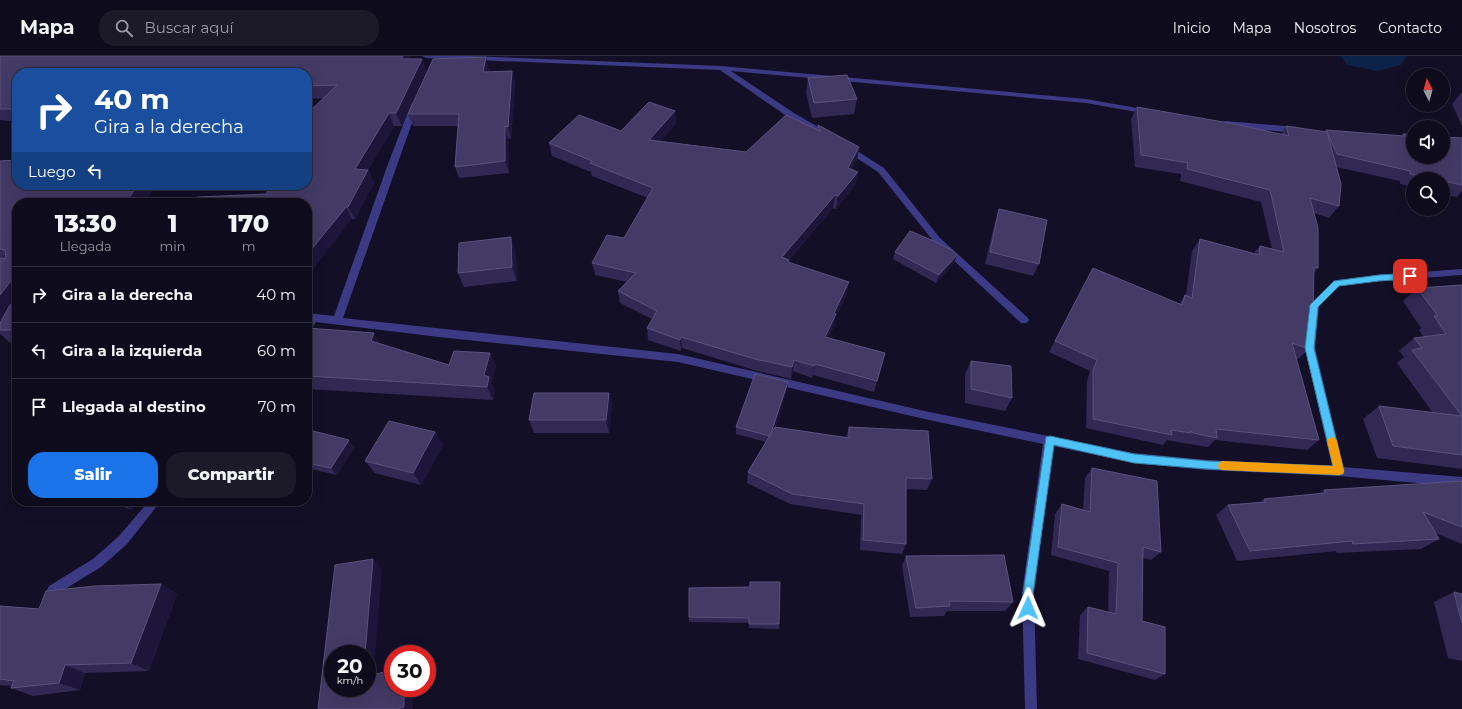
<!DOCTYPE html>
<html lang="es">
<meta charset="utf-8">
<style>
body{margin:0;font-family:Montserrat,sans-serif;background:#1c1929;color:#f1f3f6;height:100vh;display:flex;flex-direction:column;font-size:15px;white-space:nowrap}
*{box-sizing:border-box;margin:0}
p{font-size:13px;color:#9b9ba3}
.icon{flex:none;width:22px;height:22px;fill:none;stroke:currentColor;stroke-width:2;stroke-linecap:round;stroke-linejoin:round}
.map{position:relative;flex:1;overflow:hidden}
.side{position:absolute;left:12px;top:142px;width:300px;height:308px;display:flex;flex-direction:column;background:#0e0b1c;border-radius:16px;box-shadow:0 4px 16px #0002,0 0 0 1px #2e2b3b}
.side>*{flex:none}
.guide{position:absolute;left:12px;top:12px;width:300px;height:122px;border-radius:16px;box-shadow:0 4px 16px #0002,0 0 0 1px #2e2b3b;background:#1a4fa0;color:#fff;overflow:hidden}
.needle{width:26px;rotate:354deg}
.controls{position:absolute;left:1406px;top:12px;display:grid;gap:8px}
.controls a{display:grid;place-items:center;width:44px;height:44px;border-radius:50%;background:#0e0b1c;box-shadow:0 4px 16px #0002,0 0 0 1px #2e2b3b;font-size:20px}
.speed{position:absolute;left:324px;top:589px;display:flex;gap:8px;font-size:20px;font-weight:700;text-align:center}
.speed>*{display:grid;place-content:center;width:52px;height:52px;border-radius:50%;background:#0e0b1c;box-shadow:0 4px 16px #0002,0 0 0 1px #2e2b3b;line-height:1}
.speed small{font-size:10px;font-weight:400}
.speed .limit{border:6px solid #d22;background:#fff;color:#111}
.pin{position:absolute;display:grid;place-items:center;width:34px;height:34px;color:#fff;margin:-17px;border-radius:8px;box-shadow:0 2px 6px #0006}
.me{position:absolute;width:44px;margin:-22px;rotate:1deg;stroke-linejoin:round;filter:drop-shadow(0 0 3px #0008)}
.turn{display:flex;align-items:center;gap:14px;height:84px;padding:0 16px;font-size:18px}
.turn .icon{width:52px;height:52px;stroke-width:2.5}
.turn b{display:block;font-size:28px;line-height:34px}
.then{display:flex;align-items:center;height:38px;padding:0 16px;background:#0003;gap:8px;font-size:15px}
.eta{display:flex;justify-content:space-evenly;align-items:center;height:68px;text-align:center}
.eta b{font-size:24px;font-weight:800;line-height:28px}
.primary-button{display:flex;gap:8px;margin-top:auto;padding:8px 16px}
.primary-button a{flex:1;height:46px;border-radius:16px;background:#1a73e8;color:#fff;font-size:16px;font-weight:800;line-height:46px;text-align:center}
.primary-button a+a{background:#1c1929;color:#f1f3f6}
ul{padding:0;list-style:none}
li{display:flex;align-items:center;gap:12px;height:56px;padding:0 16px;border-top:1px solid #2e2b3b}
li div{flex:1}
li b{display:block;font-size:15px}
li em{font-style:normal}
header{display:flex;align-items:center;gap:24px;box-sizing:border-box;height:56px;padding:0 20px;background:#0e0b1c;border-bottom:1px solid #2e2b3b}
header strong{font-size:19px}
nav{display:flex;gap:22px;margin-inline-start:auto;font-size:14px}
.search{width:280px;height:36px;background:#1c1929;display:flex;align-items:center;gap:10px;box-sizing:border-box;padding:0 14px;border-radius:16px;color:#9b9ba3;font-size:15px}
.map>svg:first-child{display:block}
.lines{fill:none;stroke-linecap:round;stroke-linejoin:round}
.river{fill:#0c2248;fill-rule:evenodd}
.service{fill:#3d3a85;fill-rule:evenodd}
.minor{fill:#3d3a85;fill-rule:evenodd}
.wall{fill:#312854}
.shaded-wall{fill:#1d163a}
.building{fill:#433a66;stroke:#5a527e}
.route{fill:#4fc3f7;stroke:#337fa1}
.slow{fill:#f59e0b}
</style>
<header>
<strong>Mapa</strong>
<div class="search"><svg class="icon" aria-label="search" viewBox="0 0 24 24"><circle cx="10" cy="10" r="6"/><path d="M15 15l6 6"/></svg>Buscar aquí</div>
<nav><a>Inicio</a><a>Mapa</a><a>Nosotros</a><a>Contacto</a></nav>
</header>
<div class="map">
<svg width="1462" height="653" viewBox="0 0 1462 653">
<rect width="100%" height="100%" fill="#130f26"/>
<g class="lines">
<path class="river" d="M1341 0H1407L1401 9 1378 15 1347 9Z"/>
<g class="service">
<path d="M314 258 317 259 319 262 310 274 307 275C307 268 306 261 314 258Z"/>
<path d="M149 445H161L127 488 101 511 57 538 53 540 49 538 47 534 49 530 93 503 119 480Z"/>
</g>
<g class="minor">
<path d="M422 0H470L721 10 1086 43 1148 54 1152 56 1148 58 1086 47 731 15 794 57 825 75 826 77 822 80 788 61 720 14 426 2Z"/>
<path d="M411 48H414L418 50 343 262 678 298 929 356 1134 397 1207 404 1332 410 1305 292 1309 249 1334 225 1337 224 1379 219 1462 213V219L1379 225 1339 230 1319 250 1315 292 1343 411 1462 421V431L1339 420 1207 414 1134 407 1053 390 1034 537 1037 653H1025L1022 537 1043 388 929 364 678 306 439 281 307 265V257L334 260 388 108Z"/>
<path d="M1226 65 1297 71 1301 74 1297 77 1223 70V66Z"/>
<path d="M846 88 884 112 940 182 1027 261 1029 264 1027 267H1021L934 186 878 116 843 93V89Z"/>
</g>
</g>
<g class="wall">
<path d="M0 0 422 3 426 15 402 70H394L368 114 374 127 355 163H352L267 138 324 42 307 43V17H17V66L0 64Z"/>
<path d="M489 13V16L512 15 515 27 511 83 508 82 509 117 459 122 455 111 458 70H413L408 58Z"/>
<path d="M808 22 857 43 854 58 812 62 806 37Z"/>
<path d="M1461 37H1462V70L1452 48Z"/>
<path d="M1137 51 1281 78 1286 70 1325 76 1326 74 1402 80 1403 78 1462 82V135L1457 141 1443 138V123H1413V131L1400 128V125L1336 111 1339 150 1329 162 1314 157 1318 212 1314 217 1309 293 1298 303H1296L1319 384 1307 394 1215 384 1208 391 1183 387V386L1182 387 1167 384 1163 389 1086 372 1087 325 1090 315 1049 296 1093 212 1179 248 1185 239H1186L1192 195 1200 183 1254 197 1260 190 1272 193 1261 146 1180 125 1181 118 1135 111 1131 63Z"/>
<path d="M675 55 676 68 660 85 746 96 818 74V69L859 91 857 104 852 113 856 128 836 153 833 152 789 204V206L847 238 835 262 834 270 828 282 882 308 874 336 813 319 812 322 793 315 791 323 754 314 682 292 681 295 648 284 647 272 652 263 620 247 618 235 627 226 595 219 592 207 624 182 648 142 592 120 591 116 552 100 549 87 621 75Z"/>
<path d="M0 105 17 129H155L144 147H17V245L14 249H17V288L13 289 0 278V267L1 265 0 266Z"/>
<path d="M999 153 1039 208 1033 220 985 208 995 166Z"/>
<path d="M516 196 517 225 464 231 458 217Z"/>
<path d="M895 196 957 199 954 207 936 227 893 203Z"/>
<path d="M1462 229V413L1377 402 1363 363 1379 350 1433 357 1397 307 1404 301 1399 295 1414 282 1424 281 1419 274 1421 272 1403 245 1417 232Z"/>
<path d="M307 272 381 288 449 309 490 297 496 310 491 327 495 335 493 344 307 333Z"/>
<path d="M971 305 1012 342 1005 355 965 347V318Z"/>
<path d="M788 326 787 333 775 372 846 381 849 371 932 423 927 434 906 433V488L902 498 860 494 861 459 790 448 747 427 748 416 766 386 736 378V371Z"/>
<path d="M609 337 612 350 609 377H534L529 364Z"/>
<path d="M435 376 443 389 421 429 375 417 365 405Z"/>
<path d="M307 385 354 391 337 419 307 412Z"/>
<path d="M1092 412 1161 496 1151 504 1143 502 1142 565 1165 618 1155 624 1078 603 1080 559 1088 551 1108 556 1109 515 1051 499 1055 458 1062 448 1083 454 1085 422Z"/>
<path d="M1462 425V488L1435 477 1439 483 1421 493 1337 497 1336 495 1237 505 1216 459 1228 449 1260 446 1264 443 1320 437 1324 434Z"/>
<path d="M103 445H139L132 454Z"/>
<path d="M906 500 1013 546 1005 555H947L944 560 910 561 902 510Z"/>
<path d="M161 528 177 538 149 615 85 617 80 634 33 640 11 632 12 630 0 629V550L39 553Z"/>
<path d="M689 532 779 568V573L749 572V567L689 566Z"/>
<path d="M1454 536 1462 538V605L1448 602 1434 546Z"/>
</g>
<g class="shaded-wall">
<path d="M403 0H410L411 4 401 3Z"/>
<path d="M486 1 489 13 486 28 483 16Z"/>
<path d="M422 3 426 15 402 70 396 57Z"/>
<path d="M512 15 515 27 511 83 508 71Z"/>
<path d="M675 55 676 68 650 96 649 84Z"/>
<path d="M389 57 394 70 361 126 355 113Z"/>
<path d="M505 70 508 82 509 117 505 105Z"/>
<path d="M859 91 857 104 846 124 848 112Z"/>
<path d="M368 114 374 127 355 163 348 151Z"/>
<path d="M858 116 856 128 836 153 838 140Z"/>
<path d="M137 129H154L144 147H126Z"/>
<path d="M835 139 833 152 781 213 782 201Z"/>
<path d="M346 151 352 163 307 221V199Z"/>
<path d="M511 181 516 196 517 225 512 211Z"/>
<path d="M957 199 954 207 936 227 939 219Z"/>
<path d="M17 217V245L6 261 0 266V239Z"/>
<path d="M849 226 847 238 835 262 834 270 823 292 825 281 834 257Z"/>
<path d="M374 277 382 291 371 285Z"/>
<path d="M681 281 682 292 681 295 680 284Z"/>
<path d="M490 297 496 310 491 327 495 335 493 344 487 331 484 319Z"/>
<path d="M794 304 793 315 791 323 792 311Z"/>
<path d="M815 308 813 319 812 322 814 310Z"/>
<path d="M788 326 787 333 770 387V380Z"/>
<path d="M609 337 612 350 609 377 606 364Z"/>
<path d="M435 376 443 389 421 429 413 417Z"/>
<path d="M349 384 354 391 337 419 331 412Z"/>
<path d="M120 445H139L132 454Z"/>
<path d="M373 503 382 513 373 628 367 624V598H365Z"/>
<path d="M161 528 177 538 149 615 131 607Z"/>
<path d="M65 609 85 617 80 634 59 627Z"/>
<path d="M404 632H412L413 653H397Z"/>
</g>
<g class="building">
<path d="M0 0H403L401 3H422L396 57H389L355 113 368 114 348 151H346L307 199V147H194L197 141 267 138 268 129H307V58L337 29 307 30V17H17V53H0Z"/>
<path d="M486 1 483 16 512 15 508 71 505 70V105L455 111 459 58H408L433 3Z"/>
<path d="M847 19 857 43 814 47 808 22Z"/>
<path d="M649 46 675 55 649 84 746 96 786 59 820 75 818 69 859 91 848 112 858 116 838 140 835 139 782 201 789 204 788 206 849 226 834 257 836 258 825 281 885 297 877 325 815 308 814 310 794 304 792 311 755 303 681 281 680 284 647 272 657 255 618 235 636 217 592 207 607 179 624 182 653 132 590 107 592 105 549 87 579 59 621 75Z"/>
<path d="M1137 51 1235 68 1289 80 1286 70 1327 76 1341 128 1339 150 1310 142 1318 172V212L1314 211 1313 260 1309 293 1292 287 1319 384 1216 373 1217 382 1193 377 1191 375V377L1171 374 1172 379 1093 363V315L1097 304 1055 285 1093 212 1182 249 1185 239 1192 242 1200 183 1259 199 1260 190 1284 196 1270 134 1187 113 1188 107 1141 99Z"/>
<path d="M1326 74 1404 80 1403 78H1413V101H1443V81L1462 82V129L1443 125V123H1435L1410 118V115L1337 98Z"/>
<path d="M17 104V129H137L126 147H17V217L0 239V202L4 203 6 201 5 194 0 193V105Z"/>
<path d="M999 153 1047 164 1039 208 990 196Z"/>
<path d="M910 175 934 185 952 194 957 199 939 219 895 196Z"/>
<path d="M511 181 512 211 458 217 459 187Z"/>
<path d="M1462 229V399L1393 390 1379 350 1462 360 1412 294 1422 292 1414 282 1446 278 1434 260H1438L1417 232Z"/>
<path d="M10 249H17V274H0V267Z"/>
<path d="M307 272 374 277 371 285 449 309 454 295 490 297 484 319 489 321 487 331 307 320Z"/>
<path d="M971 305 1011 310 1012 342 971 333Z"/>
<path d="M755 318 788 326 770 380 736 371Z"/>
<path d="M534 337H609L606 364H529Z"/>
<path d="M389 365 435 376 413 417 365 405Z"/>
<path d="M775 371 849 382V371L928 375 932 423 906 422V488L863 484 864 448 792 438 748 416Z"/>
<path d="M313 375 349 384 331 412 307 407V385Z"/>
<path d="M1092 412 1157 425 1161 496 1143 491 1142 565 1165 571V618L1087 597 1088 551 1116 558 1118 507 1058 491 1062 448 1090 456Z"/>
<path d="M1462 425V471L1423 456 1439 483 1353 488 1352 485 1250 495 1228 449 1266 446 1264 443 1326 437 1324 434Z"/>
<path d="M1004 499 1013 546 949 545 950 550 916 552 906 500Z"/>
<path d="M373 503 365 598H333V632H367V620L393 614V632H404V651L397 653H318L335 509Z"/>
<path d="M750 526H780L779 568H749V562L689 561V532L750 531Z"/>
<path d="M161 528 131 607 65 609 59 627 11 632 14 625 0 623V550L39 553 46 535 95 530Z"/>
<path d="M1454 536 1462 538V567Z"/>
</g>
<path class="route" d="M1410 217 1414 220 1410 223 1379 225 1339 230 1318 251 1314 292 1344 415 1343 418 1339 419 1207 413 1134 407 1054 389 1033 538 1034 552 1032 556 1028 557 1024 556 1023 538 1046 381 1050 380 1134 398 1207 405 1333 410 1305 292 1310 249 1334 225 1379 219Z"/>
<path class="slow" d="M1332 381 1335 382 1337 385 1344 415 1343 418 1339 419 1222 414 1219 413 1218 410 1219 407 1222 405 1333 410 1327 385 1329 382Z"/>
</svg>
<div class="controls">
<a><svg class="needle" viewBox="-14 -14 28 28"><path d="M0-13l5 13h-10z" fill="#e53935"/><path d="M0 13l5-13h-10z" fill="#9b9ba3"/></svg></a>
<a><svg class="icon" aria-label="sound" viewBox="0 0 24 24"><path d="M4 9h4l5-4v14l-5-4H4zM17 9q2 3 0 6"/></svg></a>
<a><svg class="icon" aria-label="search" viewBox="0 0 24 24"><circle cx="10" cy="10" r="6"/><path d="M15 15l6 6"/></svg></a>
</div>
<div class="speed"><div>20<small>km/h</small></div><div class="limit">30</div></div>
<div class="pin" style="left:1410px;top:220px;background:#d93025"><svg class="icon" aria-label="arrive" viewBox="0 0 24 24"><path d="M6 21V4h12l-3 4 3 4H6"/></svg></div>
<svg class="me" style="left:1028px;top:552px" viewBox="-20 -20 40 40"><path d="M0-17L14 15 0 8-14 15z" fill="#4fc3f7" stroke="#fff" stroke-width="4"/></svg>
<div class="guide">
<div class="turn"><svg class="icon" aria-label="right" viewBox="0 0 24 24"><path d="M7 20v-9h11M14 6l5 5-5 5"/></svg><div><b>40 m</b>Gira a la derecha</div></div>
<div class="then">Luego<svg class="icon" aria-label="left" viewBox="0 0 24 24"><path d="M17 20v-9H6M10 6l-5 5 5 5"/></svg></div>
</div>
<section class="side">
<div class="eta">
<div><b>13:30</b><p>Llegada</p></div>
<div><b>1</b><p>min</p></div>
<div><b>170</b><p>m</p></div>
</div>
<ul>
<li><svg class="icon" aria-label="right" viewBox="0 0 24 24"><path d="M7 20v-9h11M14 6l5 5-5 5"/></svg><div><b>Gira a la derecha</b></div><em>40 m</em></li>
<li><svg class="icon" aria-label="left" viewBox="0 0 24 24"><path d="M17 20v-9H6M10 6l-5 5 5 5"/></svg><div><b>Gira a la izquierda</b></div><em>60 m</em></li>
<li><svg class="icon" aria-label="arrive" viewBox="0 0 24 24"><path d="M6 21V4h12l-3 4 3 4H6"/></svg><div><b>Llegada al destino</b></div><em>70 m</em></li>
</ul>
<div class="primary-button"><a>Salir</a><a>Compartir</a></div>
</section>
</div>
